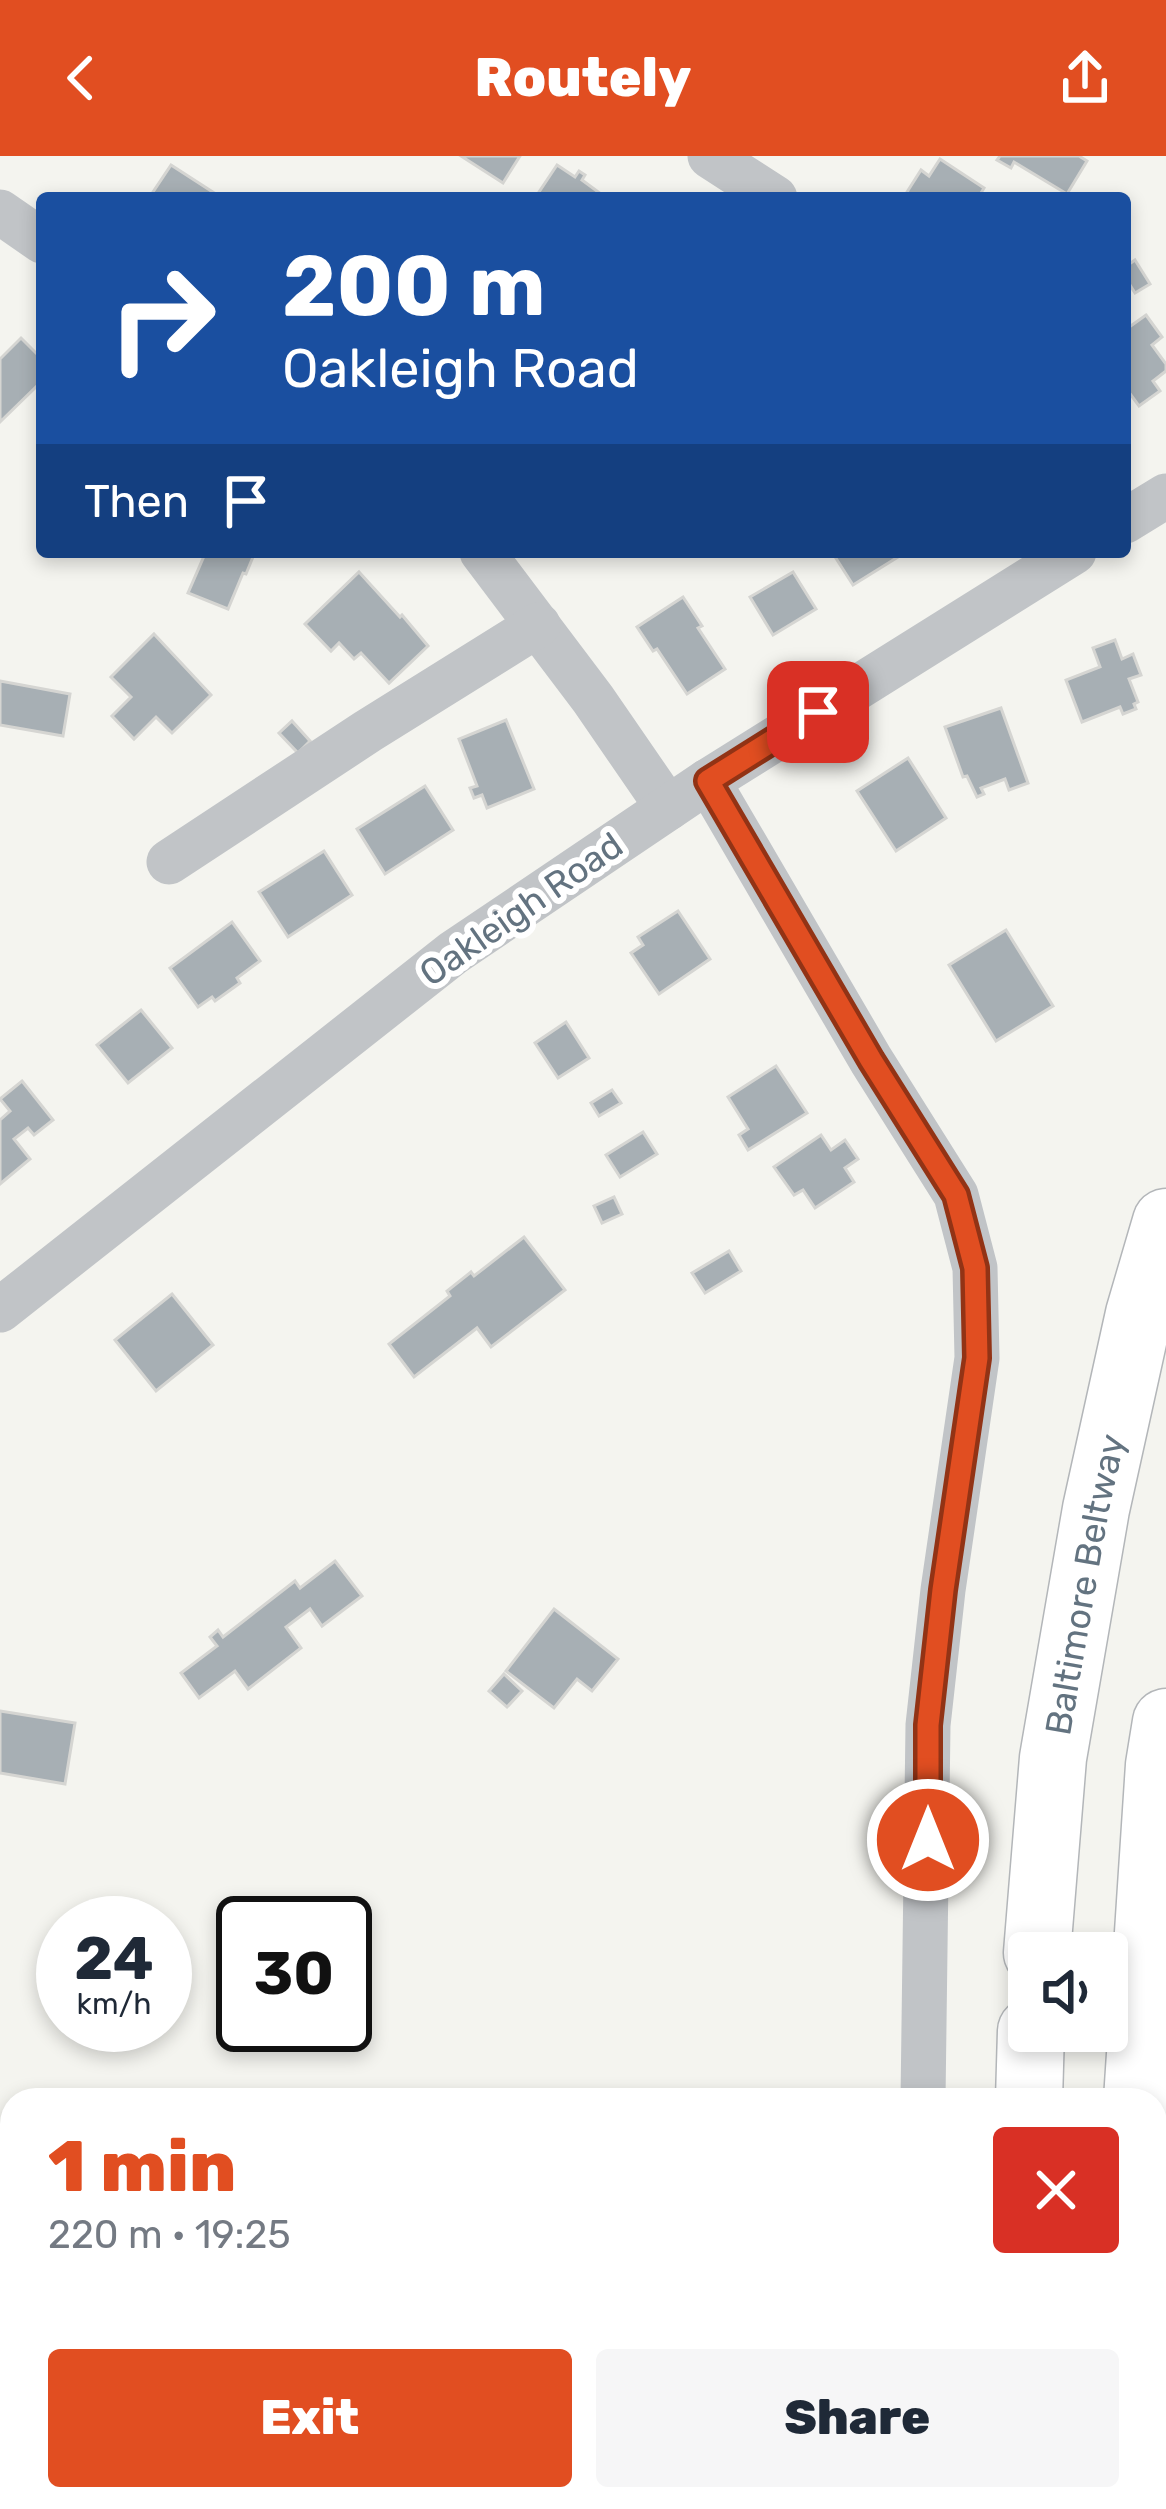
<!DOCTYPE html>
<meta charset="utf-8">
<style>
body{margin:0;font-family:Rubik,sans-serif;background:#f6f6f7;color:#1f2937;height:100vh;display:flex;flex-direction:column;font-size:45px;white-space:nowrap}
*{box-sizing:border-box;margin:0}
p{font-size:39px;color:#747a83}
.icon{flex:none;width:66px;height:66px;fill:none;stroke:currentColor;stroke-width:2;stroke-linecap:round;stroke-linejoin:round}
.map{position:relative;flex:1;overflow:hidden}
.drawer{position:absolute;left:0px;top:1932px;width:1167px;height:423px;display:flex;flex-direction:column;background:#fff;border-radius:36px 36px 0 0;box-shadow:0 6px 18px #0003}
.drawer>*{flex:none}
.guide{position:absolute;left:36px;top:36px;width:1095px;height:366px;border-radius:12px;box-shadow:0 6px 18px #0003;background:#1a4fa0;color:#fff;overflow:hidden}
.buttons{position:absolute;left:1008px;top:1776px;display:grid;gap:24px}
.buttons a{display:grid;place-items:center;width:120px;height:120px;border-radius:12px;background:#fff;box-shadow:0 6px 18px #0003;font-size:60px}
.speed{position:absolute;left:36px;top:1740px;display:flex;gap:24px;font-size:60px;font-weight:700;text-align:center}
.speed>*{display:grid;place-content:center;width:156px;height:156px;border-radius:50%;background:#fff;box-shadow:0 6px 18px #0003;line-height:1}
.speed small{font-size:30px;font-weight:400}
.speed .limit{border:6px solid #111;border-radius:18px;background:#fff;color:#111}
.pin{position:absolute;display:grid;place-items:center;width:102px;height:102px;color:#fff;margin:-51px;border-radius:24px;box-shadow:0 6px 18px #0006}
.me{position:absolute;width:132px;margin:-66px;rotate:0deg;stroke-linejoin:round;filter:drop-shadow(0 0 9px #0008)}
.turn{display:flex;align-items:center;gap:42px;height:252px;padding:0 48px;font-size:54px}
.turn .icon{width:156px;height:156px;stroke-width:2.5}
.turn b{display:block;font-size:84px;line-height:102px}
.then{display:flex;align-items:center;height:114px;padding:0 48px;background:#0003;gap:24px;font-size:45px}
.round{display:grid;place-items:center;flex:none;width:126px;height:126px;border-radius:12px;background:#f6f6f7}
.head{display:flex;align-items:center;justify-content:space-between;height:204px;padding:0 48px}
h1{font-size:72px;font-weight:800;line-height:90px;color:#e14e21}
.action{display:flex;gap:24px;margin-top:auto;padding:24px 48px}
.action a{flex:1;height:138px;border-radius:12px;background:#e14e21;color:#fff;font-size:48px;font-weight:800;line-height:138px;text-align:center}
.action a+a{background:#f6f6f7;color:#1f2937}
header{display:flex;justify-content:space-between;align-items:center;height:156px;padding:0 48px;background:#e14e21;color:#fff;font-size:54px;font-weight:800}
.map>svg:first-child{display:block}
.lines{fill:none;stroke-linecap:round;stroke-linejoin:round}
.stream{stroke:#b8c4c9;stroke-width:12}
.building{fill:#a7afb4;stroke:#d5d5d2;stroke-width:3}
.highway-casing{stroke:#b3b6b9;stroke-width:69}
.minor{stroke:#c1c4c7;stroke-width:45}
.highway{stroke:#fff;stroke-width:66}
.route-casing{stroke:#923315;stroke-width:30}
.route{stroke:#e14e21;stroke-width:21}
.labels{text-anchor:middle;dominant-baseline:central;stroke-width:12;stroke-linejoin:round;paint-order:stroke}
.street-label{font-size:36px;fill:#637380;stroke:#fff}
</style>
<header><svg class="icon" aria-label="back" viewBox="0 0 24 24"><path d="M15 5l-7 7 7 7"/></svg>Routely<svg class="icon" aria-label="share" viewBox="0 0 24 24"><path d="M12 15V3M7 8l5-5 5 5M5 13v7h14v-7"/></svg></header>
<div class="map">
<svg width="1166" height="2353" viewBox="0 0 1166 2353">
<rect width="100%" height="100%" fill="#f4f4ef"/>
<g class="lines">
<path class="stream" d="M181 2353 198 2343"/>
</g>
<g class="building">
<path d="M461 0H520L503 27Z"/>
<path d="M1000 0H1079L1087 5 1067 38 1014 6 1011 12 997 4Z"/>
<path d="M940 3 984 32 978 42H916L907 36 921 14 929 20Z"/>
<path d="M171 9 222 42H149Z"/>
<path d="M557 9 575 21 579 15 585 19 582 24 601 38 598 42H535Z"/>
<path d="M1135 104 1150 128 1135 137 1125 121V111Z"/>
<path d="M1146 159 1162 181 1152 189 1166 208V215L1153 225 1160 235 1139 250 1125 231V174Z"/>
<path d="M21 182 42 203V225L0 266V203Z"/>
<path d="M193 396H255L246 418 243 417 228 453 188 437 204 400Z"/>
<path d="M832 396H895L898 401 853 429Z"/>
<path d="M359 416 400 461 402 459 428 490 389 527 361 497 354 503 339 487 331 495 305 468Z"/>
<path d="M793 416 816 453 773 479 750 441Z"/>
<path d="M683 441 702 470 698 472 725 513 687 538 657 493 653 495 637 471Z"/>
<path d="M154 478 211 539 172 577 156 561 134 583 112 560 131 541 111 521Z"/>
<path d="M1115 484 1122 503 1133 498 1141 519 1129 523 1138 546 1134 548 1136 553 1123 558 1120 551 1082 566 1066 524 1100 511 1093 492Z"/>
<path d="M0 525 70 538 63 580 0 569Z"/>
<path d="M1001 552 1028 627 1009 634 1005 623 981 632 984 638 977 641 967 620 963 621 945 571Z"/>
<path d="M506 564 534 633 487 652 482 639 474 642 470 632 477 630 459 583Z"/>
<path d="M292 565 310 585 298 597 279 577Z"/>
<path d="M908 602 946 662 896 695 857 635Z"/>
<path d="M425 630 453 674 385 718 357 673Z"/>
<path d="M324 695 352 739 288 781 259 736Z"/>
<path d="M678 755 710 803 659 838 631 797 643 789 638 781Z"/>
<path d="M232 766 260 805 237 822 240 827 215 845 212 841 198 851 170 812Z"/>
<path d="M1006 774 1053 850 996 885 949 809Z"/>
<path d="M141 854 172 892 128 927 97 889Z"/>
<path d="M566 866 589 902 558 922 535 887Z"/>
<path d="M776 910 807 957 748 994 739 979 748 973 728 941Z"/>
<path d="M22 925 53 964 34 979 28 972 14 983 30 1003 0 1028V964L10 955 0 943Z"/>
<path d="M612 934 621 947 599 960 591 947Z"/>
<path d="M643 976 657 998 620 1021 606 999Z"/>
<path d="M821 979 831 994 845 984 858 1003 845 1012 854 1026 815 1052 803 1034 794 1039 774 1011Z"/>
<path d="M614 1041 622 1058 602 1067 594 1050Z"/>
<path d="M524 1081 565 1134 491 1191 477 1172 414 1221 389 1188 450 1140 447 1135 471 1116 474 1120Z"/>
<path d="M729 1095 741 1115 705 1137 692 1117Z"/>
<path d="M172 1138 213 1189 156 1235 115 1184Z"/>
<path d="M335 1405 362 1440 322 1470 310 1453 286 1471 301 1492 248 1533 235 1515 199 1542 181 1517 217 1490 210 1481 218 1474 223 1481 295 1425 300 1432Z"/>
<path d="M554 1453 618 1503 592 1535 577 1523 554 1552 506 1515Z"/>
<path d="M504 1518 522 1535 507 1551 489 1535Z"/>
<path d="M0 1555 75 1567 65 1628 0 1617Z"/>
</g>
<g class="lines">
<g class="highway-casing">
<g id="highway">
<path id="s1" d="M1037 1797 1053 1602 1096 1353 1139 1158 1166 1066"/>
<path d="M1029 1944 1031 1875"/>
<path d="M1137 1944 1159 1609 1166 1566"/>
<path d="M1044 2343 1045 2353"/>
<path d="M1150 2343 1152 2353"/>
</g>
</g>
<g class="minor">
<path d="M710 0 775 42"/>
<path d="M0 56 42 85"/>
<path d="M1125 365 1166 340"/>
<path d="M482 396 593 543 668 652"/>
<path d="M708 625 871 904 956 1039 975 1112 977 1202 943 1434 928 1569 923 1944"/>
<path d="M169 706 368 575 538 469"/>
<path d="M0 1154 453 797 708 625 1074 396"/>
<path d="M917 2353V2343"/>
</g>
<use href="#highway" class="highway"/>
</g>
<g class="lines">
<g class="route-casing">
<path id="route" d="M818 556 708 625 871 904 956 1039 975 1112 977 1202 943 1434 928 1569V1684"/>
</g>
<use href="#route" class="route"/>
</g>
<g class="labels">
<g class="street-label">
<text transform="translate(521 753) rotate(-35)">Oakleigh Road</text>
<text stroke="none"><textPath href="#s1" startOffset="372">Baltimore Beltway</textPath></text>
</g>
</g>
</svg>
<div class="buttons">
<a><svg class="icon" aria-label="sound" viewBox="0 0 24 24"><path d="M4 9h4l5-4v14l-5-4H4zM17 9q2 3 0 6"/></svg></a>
</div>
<div class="speed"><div>24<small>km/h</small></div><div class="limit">30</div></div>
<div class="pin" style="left:818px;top:556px;background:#d93025"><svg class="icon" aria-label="arrive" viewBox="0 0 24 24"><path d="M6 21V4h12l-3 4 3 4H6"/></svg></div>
<svg class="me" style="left:928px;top:1684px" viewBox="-20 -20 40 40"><circle r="17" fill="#e14e21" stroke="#fff" stroke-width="3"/><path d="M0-11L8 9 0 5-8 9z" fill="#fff"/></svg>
<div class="guide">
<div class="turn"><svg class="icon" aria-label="right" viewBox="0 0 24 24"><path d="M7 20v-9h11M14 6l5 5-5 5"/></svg><div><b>200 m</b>Oakleigh Road</div></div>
<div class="then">Then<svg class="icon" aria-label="arrive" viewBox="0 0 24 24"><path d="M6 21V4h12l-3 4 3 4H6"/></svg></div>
</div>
<section class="drawer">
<div class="head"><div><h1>1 min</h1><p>220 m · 19:25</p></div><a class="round" style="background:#d93025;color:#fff"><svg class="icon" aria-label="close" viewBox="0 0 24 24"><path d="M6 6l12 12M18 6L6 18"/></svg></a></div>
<div class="action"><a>Exit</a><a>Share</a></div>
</section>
</div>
